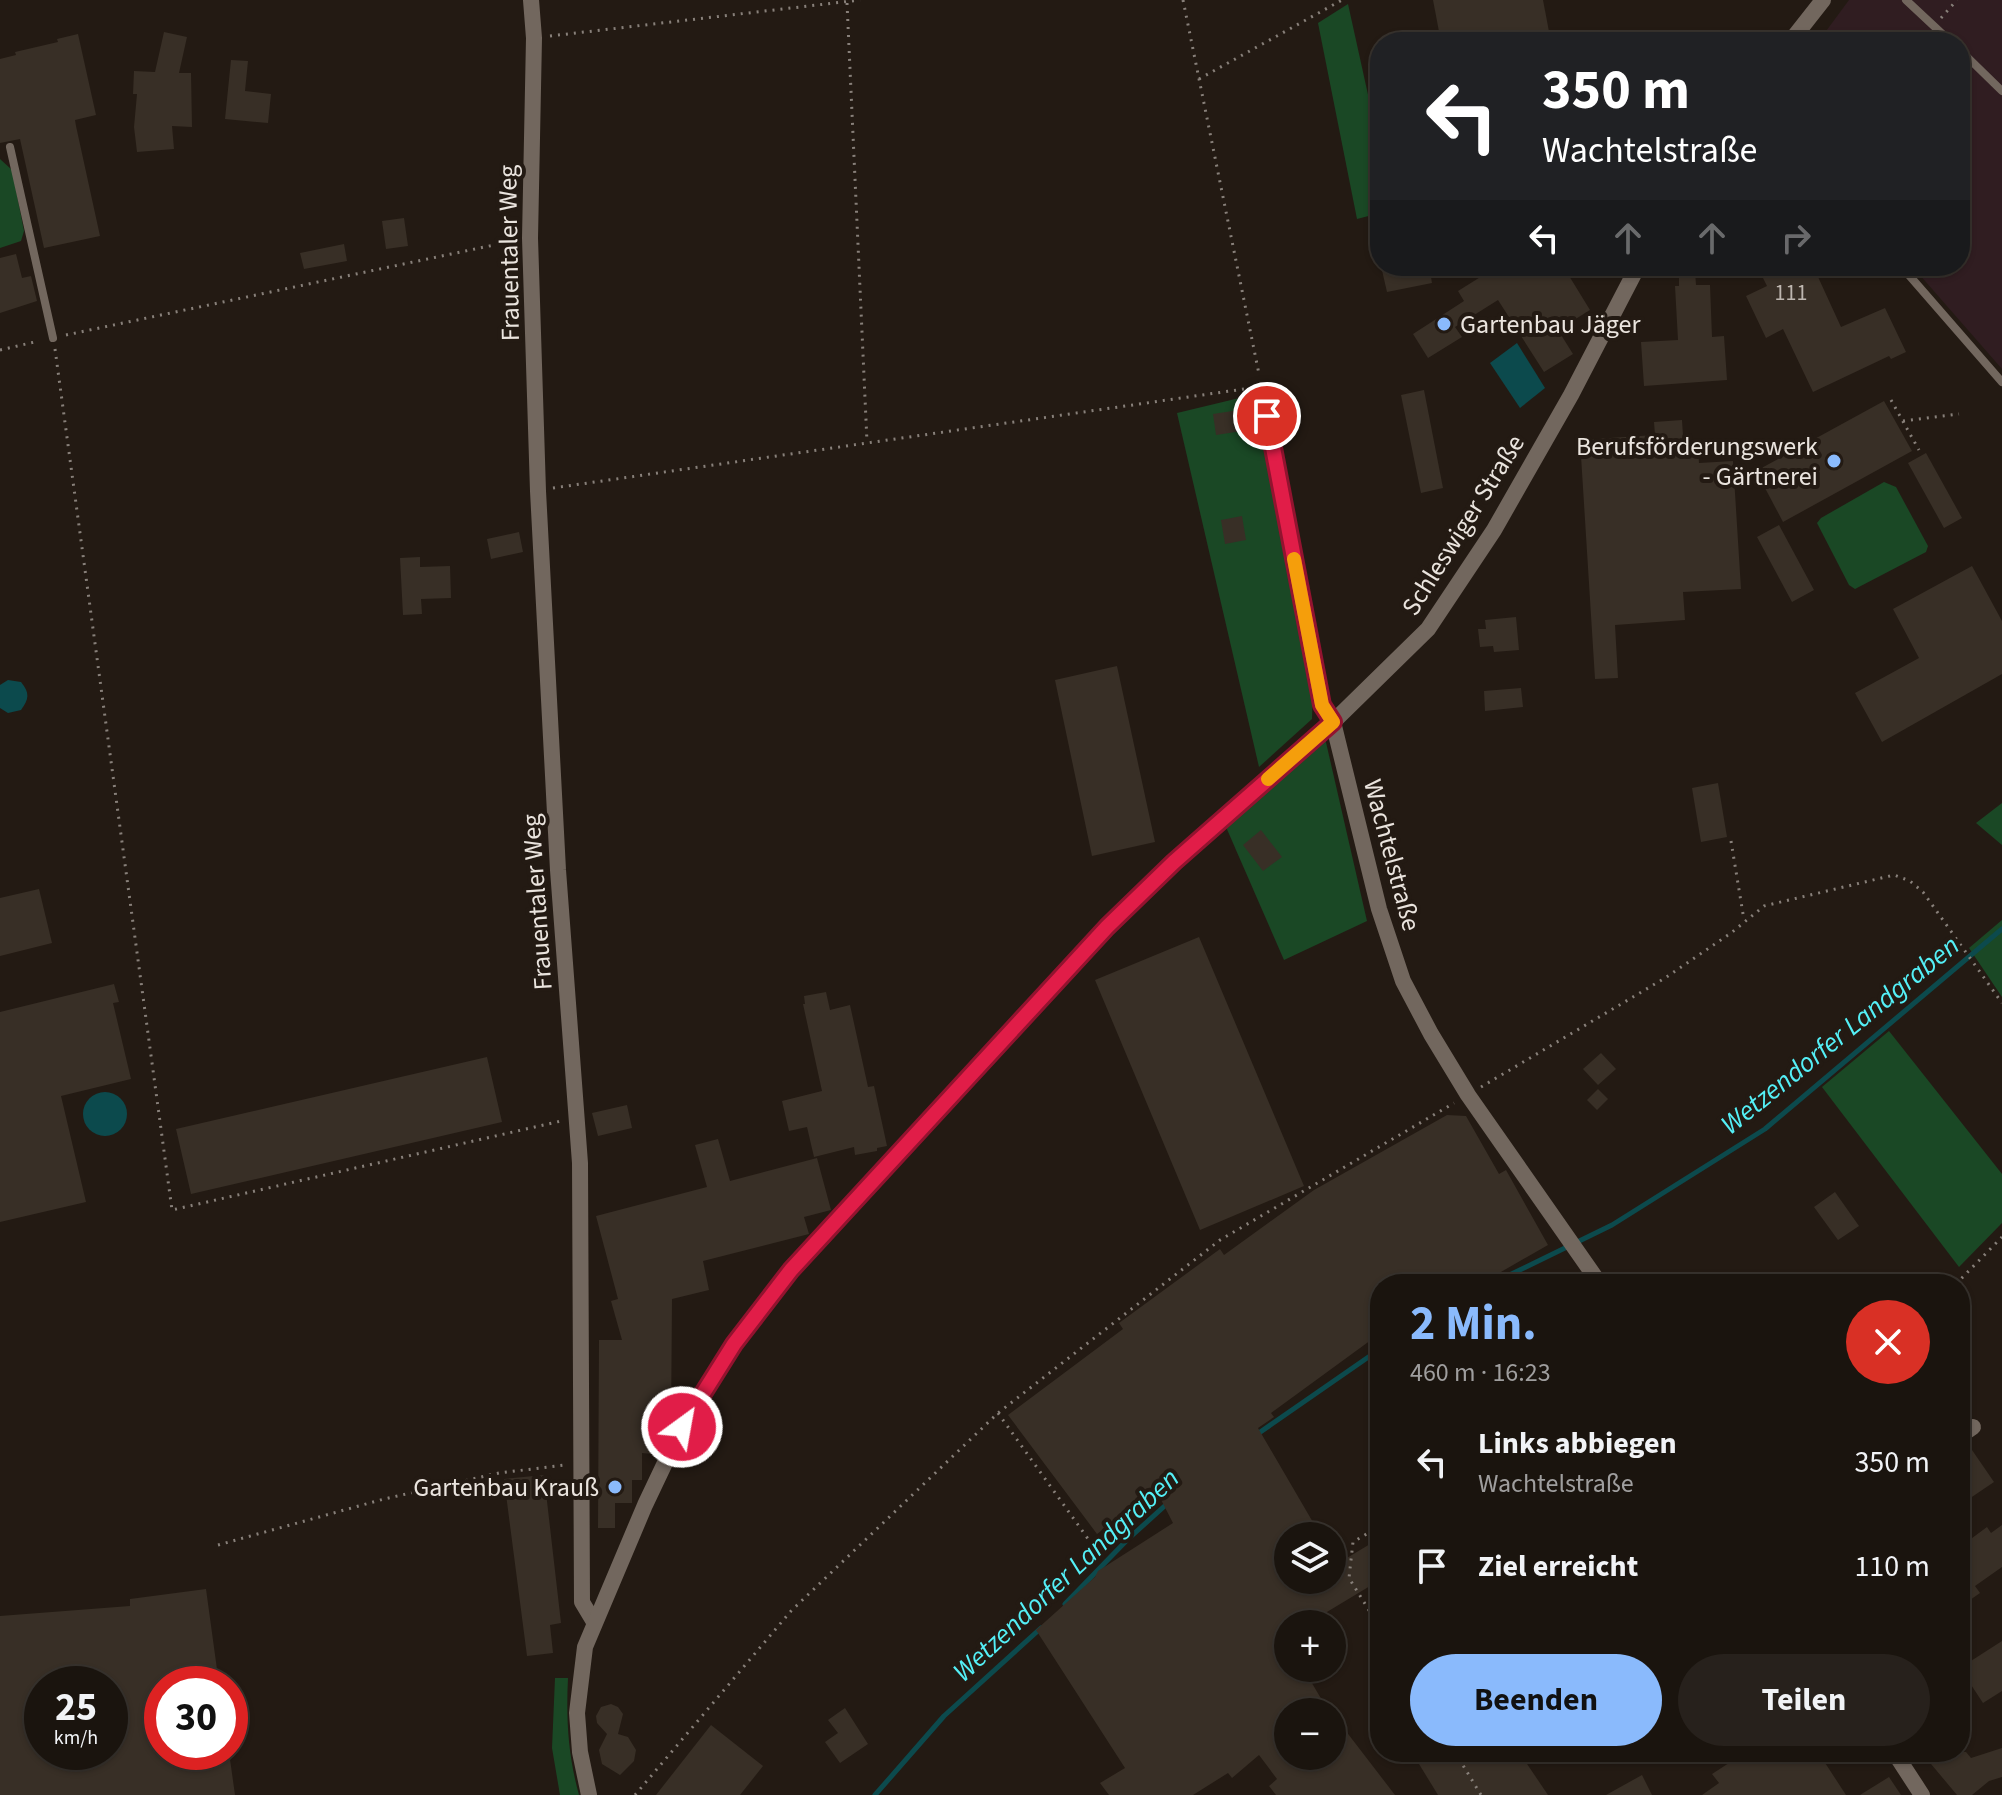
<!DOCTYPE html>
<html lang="de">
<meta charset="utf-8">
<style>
body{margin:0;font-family:"Source Sans 3",sans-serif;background:#27211c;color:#f1f3f6;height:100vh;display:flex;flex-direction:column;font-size:30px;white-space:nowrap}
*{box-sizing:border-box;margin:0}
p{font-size:26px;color:#9f9e9e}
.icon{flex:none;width:44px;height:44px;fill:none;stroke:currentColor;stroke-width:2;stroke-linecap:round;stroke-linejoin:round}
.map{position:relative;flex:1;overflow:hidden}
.details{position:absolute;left:1370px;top:1274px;width:600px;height:488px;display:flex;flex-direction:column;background:#1a140e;border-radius:32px;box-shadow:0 2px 6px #0004,0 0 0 2px #38332e}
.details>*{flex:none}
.hud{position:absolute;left:1370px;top:32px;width:600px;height:244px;border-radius:32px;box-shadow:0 2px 6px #0004,0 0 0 2px #38332e;background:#202124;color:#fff;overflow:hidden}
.fabs{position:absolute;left:1274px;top:1522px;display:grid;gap:16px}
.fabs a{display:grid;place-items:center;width:72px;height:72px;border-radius:50%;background:#1a140e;box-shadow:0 2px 6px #0004,0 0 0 2px #38332e;font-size:40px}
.speed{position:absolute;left:24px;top:1666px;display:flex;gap:16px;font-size:40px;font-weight:700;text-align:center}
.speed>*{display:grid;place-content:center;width:104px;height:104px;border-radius:50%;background:#1a140e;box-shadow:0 2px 6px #0004,0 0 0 2px #38332e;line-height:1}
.speed small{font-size:20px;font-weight:400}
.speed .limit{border:12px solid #d22;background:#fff;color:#111}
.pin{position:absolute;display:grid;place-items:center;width:68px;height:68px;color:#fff;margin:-34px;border:4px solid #fff;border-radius:50%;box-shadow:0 2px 8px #0007}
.me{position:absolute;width:88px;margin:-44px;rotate:32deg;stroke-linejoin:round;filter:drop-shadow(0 0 6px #0008)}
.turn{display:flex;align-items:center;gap:28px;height:168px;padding:0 40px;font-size:36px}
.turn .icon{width:104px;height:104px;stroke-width:2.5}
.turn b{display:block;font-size:56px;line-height:68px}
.lanes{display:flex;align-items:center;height:76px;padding:0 40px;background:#0003;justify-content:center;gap:40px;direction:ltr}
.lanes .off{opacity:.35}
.round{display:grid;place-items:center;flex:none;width:84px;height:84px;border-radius:42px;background:#27211c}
.overview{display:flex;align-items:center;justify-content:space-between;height:136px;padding:0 40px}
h1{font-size:48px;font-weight:700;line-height:60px;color:#8abafc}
.cta{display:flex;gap:16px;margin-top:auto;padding:16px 40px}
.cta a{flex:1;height:92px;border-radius:48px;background:#8abafc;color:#111;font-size:32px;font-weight:700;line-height:92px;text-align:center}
.cta a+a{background:#27211c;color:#f1f3f6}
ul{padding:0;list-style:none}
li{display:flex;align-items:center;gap:24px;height:104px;padding:0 40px}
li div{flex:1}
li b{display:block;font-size:30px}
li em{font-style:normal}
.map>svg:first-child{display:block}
.education{fill:#301d21}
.green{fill:#1a4825}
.water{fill:#0c4a4d}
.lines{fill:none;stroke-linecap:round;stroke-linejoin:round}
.stream{stroke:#0c4a4d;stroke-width:5}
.building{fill:#382f26;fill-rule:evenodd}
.path{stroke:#88807a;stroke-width:3;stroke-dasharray:2 6;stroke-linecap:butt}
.lane{stroke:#72675e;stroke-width:8}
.street{stroke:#72675e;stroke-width:16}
.route-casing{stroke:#92132f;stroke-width:20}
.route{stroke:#e11d48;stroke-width:14}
.slow{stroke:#f59e0b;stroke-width:14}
.poi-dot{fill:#8abafc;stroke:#231a13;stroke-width:3}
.labels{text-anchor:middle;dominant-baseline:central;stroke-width:8;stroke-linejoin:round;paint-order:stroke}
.number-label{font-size:22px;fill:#beb7b0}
.street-label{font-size:26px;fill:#eae4de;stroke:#231a13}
.poi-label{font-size:26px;fill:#eae4de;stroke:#231a13;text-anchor:end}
.water-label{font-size:28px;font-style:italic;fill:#54eff6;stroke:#231a13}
</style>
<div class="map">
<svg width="2002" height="1795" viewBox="0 0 2002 1795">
<rect width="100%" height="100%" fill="#231a13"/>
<path class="education" d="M1849 0H2002V369L1912 266H1960V42H1818Z"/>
<g class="green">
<path d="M1348 4 1380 149V213L1357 219 1318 23Z"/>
<path d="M0 159 12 170 24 231 21 241 0 248Z"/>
<path d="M1256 394 1313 684 1312 719 1259 767 1177 413Z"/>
<path d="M1884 482 1896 487 1928 546 1926 552 1855 589 1849 585 1817 523 1821 518Z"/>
<path d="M1325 738 1367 921 1284 960 1226 827Z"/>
<path d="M2002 803V845L1976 823Z"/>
<path d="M2002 920V997L1969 948Z"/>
<path d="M1889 1031 2002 1174V1223L1959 1267 1822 1087Z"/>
<path d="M555 1678H568C566 1719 568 1755 579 1795H560L552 1748Z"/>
</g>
<g class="water">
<path d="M1517 343 1545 388 1520 408 1490 363Z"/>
<path d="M8 680 21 682C30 693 29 699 21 710L8 713 0 708V685Z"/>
<circle cx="105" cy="1114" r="22"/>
</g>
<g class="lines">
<g class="stream">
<path d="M1491 1284 1612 1225 1765 1129 2002 929"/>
<path d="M1256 1435 1380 1349"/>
<path d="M1065 1604 1127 1540 1169 1502"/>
<path d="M875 1795 944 1716 1041 1628"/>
</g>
</g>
<g class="building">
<path d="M1433 0H1543L1551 42H1441Z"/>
<path d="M164 32 187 37 179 73H191L192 127 172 126 174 149 137 152 134 127 137 94H133L134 71 155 72Z"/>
<path d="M78 34 96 115 75 120 76 126 100 236 44 248 20 139 0 143V59L16 55 15 52 58 42 57 39Z"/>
<path d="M231 60 248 61 245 91 271 94 268 123 225 119Z"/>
<path d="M404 218 408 246 386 249 382 221Z"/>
<path d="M344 244 347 261 304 269 300 253Z"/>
<path d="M16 254 22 278 31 276 37 301 0 313V258Z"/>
<path d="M1381 266H1429L1432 283 1387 292Z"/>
<path d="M1498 266H1563L1590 310 1558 330 1573 354 1544 372 1498 300 1455 327 1462 337 1428 358 1413 334 1464 301 1458 291Z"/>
<path d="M1757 266H1813L1841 327 1885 308 1906 352 1891 359 1889 356 1813 392 1783 329 1766 338 1746 296 1767 286Z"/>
<path d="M1679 271H1695L1696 285H1710L1712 337 1724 336 1727 380 1644 386 1641 342 1678 340 1675 286H1679Z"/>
<path d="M1424 390 1443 488 1421 493 1401 395Z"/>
<path d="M1884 401 1912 451 1783 522 1756 471Z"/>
<path d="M1239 410 1242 431 1216 435 1213 414Z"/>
<path d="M1682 420 1684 451 1698 450 1699 463 1733 461 1741 589 1683 592 1685 620 1615 625 1618 678 1595 679 1580 440 1655 435 1654 422Z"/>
<path d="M1926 453 1962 518 1944 528 1908 463Z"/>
<path d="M1242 516 1246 540 1225 544 1221 520Z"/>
<path d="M1779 525 1814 590 1792 602 1757 537Z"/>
<path d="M519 532 523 552 491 559 487 539Z"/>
<path d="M420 557V567L450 566 451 598 421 599 422 614 403 615 400 558Z"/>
<path d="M1972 566 2002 621V674L1882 742 1855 693 1919 658 1893 609Z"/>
<path d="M1516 617 1519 650 1494 652 1493 646 1480 647 1478 629H1486L1485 620Z"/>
<path d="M1117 666 1155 842 1092 856 1055 680Z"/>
<path d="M1521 688 1523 707 1485 711 1484 691Z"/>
<path d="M1718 783 1727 837 1701 842 1692 788Z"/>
<path d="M1261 830 1282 857 1263 871 1243 845Z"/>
<path d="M39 889 52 943 0 956V898Z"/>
<path d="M1199 937 1304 1186 1200 1230 1095 980Z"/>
<path d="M114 984 119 1002 113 1003 131 1079 61 1096 86 1202 0 1222V1012Z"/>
<path d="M826 992 830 1010 850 1005 868 1087 874 1086 887 1146 877 1148V1151L855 1155 854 1147 814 1157 807 1127 789 1131 782 1101 822 1091 803 1004H805L804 996Z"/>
<path d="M1601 1053 1616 1069 1598 1085 1583 1069Z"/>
<path d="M487 1057 502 1122 191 1194 176 1129Z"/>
<path d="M1598 1089 1608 1099 1597 1110 1587 1100Z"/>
<path d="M627 1105 632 1128 598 1136 592 1113Z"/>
<path d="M1447 1115 1466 1116 1499 1174 1506 1170 1548 1245 1480 1284H1380V1356L1371 1340 1271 1413 1274 1417 1258 1428 1321 1536H1288V1580H1332V1567L1380 1538V1580L1307 1624H1288V1668H1303L1329 1712H1288V1756H1332V1713L1395 1795H1276L1269 1786 1277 1779 1259 1755 1232 1778 1228 1773 1193 1795H1109L1100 1783 1125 1768 1036 1630 1095 1577 1098 1571 1173 1523 1156 1490 1097 1534 1008 1415 1123 1329 1119 1323 1220 1249 1224 1255 1314 1190Z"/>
<path d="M718 1139 730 1181 817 1158 831 1210 804 1217 809 1234 703 1261 709 1290 672 1299 671 1424H661V1439H652V1454L642 1453V1480H632V1503H615V1528H598L599 1340H622L611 1301 618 1299 596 1216 707 1187 695 1145Z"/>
<path d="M1835 1192 1859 1226 1838 1240 1814 1207Z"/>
<path d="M1972 1450 1994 1482 1960 1505V1459Z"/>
<path d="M544 1475 561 1623 550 1625 553 1653 527 1656 504 1479Z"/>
<path d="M2002 1525V1567L1975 1586 1980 1593 1960 1607V1547L1987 1527 1991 1533Z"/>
<path d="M206 1589 219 1684H162V1752H229L235 1795H0V1616L130 1606V1599ZM42 1684H110V1752H42Z"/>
<path d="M2002 1641V1691L1983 1703 1960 1668Z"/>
<path d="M611 1704 618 1707 623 1714 618 1734 628 1737 636 1750 634 1761 620 1775 602 1764 599 1750 607 1734 597 1723 596 1716 601 1707Z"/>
<path d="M845 1708 868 1744 840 1763 825 1742 838 1733 828 1720Z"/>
<path d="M711 1725 763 1766 740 1795H656Z"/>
<path d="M2002 1748V1777L1989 1781 1972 1795H1957L1921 1752H1966L1971 1758Z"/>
<path d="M1439 1752H1519L1548 1795H1438L1419 1764Z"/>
<path d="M1746 1752H1818L1846 1795H1702L1719 1783 1712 1774Z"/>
<path d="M1642 1775 1652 1795H1606Z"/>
<path d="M1889 1777 1901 1795H1860Z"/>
</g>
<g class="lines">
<g class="path">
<path d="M1183 0 1259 374"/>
<path d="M847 3 867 442"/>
<path d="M1941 18 1957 0"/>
<path d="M550 36 860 0"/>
<path d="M1199 79 1342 0"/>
<path d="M66 335 513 241"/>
<path d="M55 349 172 1210 561 1121"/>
<path d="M0 350 39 341"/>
<path d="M1891 400 1919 450"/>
<path d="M1903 421 1959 414"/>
<path d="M553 488 1251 388"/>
<path d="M1731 841 1744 920"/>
<path d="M1481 1087 1665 978 1731 933 1764 906 1894 875 1910 881 1923 892 2002 1003"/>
<path d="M1956 1284 2002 1237"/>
<path d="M998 1413 1096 1550"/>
<path d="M1380 1526 1353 1542 1349 1578 1380 1628"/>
<path d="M218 1545 384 1499 499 1473 565 1465"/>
<path d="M1455 1752 1481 1795"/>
<path d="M635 1795 791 1611 998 1413 1220 1240 1454 1103"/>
</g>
<g class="lane">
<path d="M1906 0 1951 42"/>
<path d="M1960 50 2002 91"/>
<path d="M10 147 53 338"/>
<path d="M1901 266 2002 382"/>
<path d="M1262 387 1322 705 1333 722"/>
</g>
<g class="street">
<path d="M531 0 534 38 530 238 538 491 558 870 580 1163 582 1602 594 1622"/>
<path d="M1790 42 1823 0"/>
<path d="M1333 722 1379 909 1403 981 1431 1034 1468 1095 1600 1284"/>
<path d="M1960 1436 1973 1427"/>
<path d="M1894 1752 1922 1795"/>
<path d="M589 1795 580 1752 577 1713 585 1647 645 1505 682 1427 734 1344 791 1270 1107 927 1174 862 1333 722 1428 629 1494 530 1571 395 1638 266"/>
</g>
</g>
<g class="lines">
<g class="route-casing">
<path id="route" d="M682 1427 734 1344 791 1270 1107 927 1174 862 1333 722 1322 705 1267 416"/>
</g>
<use href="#route" class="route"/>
<path class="slow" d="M1268 779 1333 722 1322 705 1294 559"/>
</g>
<g class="poi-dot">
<circle cx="1444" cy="324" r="8"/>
<circle cx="1834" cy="461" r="8"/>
<circle cx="615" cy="1487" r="8"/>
</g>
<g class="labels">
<g class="number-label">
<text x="1791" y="293">111</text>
</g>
<g class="street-label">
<text transform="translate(509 253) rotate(-91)">Frauentaler Weg</text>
<text transform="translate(1463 525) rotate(-58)">Schleswiger Straße</text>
<text transform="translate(1392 855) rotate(75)">Wachtelstraße</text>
<text transform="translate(537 902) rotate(-94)">Frauentaler Weg</text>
</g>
<g class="poi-label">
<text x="1460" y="324" text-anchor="start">Gartenbau Jäger</text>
<text x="1818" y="446">Berufsförderungswerk<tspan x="1818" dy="30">- Gärtnerei</tspan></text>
<text x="599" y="1487">Gartenbau Krauß</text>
</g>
<g class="water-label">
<text transform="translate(1840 1035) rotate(-39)">Wetzendorfer Landgraben</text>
<text transform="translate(1066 1575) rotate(-43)">Wetzendorfer Landgraben</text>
</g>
</g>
</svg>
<div class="fabs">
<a><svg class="icon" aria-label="layers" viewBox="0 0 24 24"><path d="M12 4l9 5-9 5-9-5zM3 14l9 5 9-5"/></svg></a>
<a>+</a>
<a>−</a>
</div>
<div class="speed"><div>25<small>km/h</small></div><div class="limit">30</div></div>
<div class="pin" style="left:1267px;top:416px;background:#d93025"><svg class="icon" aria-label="arrive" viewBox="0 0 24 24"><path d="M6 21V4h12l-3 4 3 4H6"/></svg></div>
<svg class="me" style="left:682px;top:1427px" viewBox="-20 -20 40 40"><circle r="17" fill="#e11d48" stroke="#fff" stroke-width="3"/><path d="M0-11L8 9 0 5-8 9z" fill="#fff"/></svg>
<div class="hud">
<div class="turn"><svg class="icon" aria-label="left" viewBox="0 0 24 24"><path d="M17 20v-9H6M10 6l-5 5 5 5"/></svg><div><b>350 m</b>Wachtelstraße</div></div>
<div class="lanes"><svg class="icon" aria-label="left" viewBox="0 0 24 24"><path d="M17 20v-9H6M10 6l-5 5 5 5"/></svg><svg class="icon off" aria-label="ahead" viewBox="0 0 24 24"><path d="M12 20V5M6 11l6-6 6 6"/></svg><svg class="icon off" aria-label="ahead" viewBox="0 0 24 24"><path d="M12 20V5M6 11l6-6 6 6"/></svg><svg class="icon off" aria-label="right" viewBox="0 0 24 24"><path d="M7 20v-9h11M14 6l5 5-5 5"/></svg></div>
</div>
<section class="details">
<div class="overview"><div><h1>2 Min.</h1><p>460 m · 16:23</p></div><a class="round" style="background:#d93025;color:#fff"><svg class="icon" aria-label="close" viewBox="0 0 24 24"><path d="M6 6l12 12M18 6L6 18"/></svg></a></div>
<ul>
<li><svg class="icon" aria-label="left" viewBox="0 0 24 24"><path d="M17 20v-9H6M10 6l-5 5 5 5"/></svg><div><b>Links abbiegen</b><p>Wachtelstraße</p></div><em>350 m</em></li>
<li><svg class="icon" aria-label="arrive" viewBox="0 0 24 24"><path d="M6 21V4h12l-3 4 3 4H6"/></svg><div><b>Ziel erreicht</b></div><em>110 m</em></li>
</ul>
<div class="cta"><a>Beenden</a><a>Teilen</a></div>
</section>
</div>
